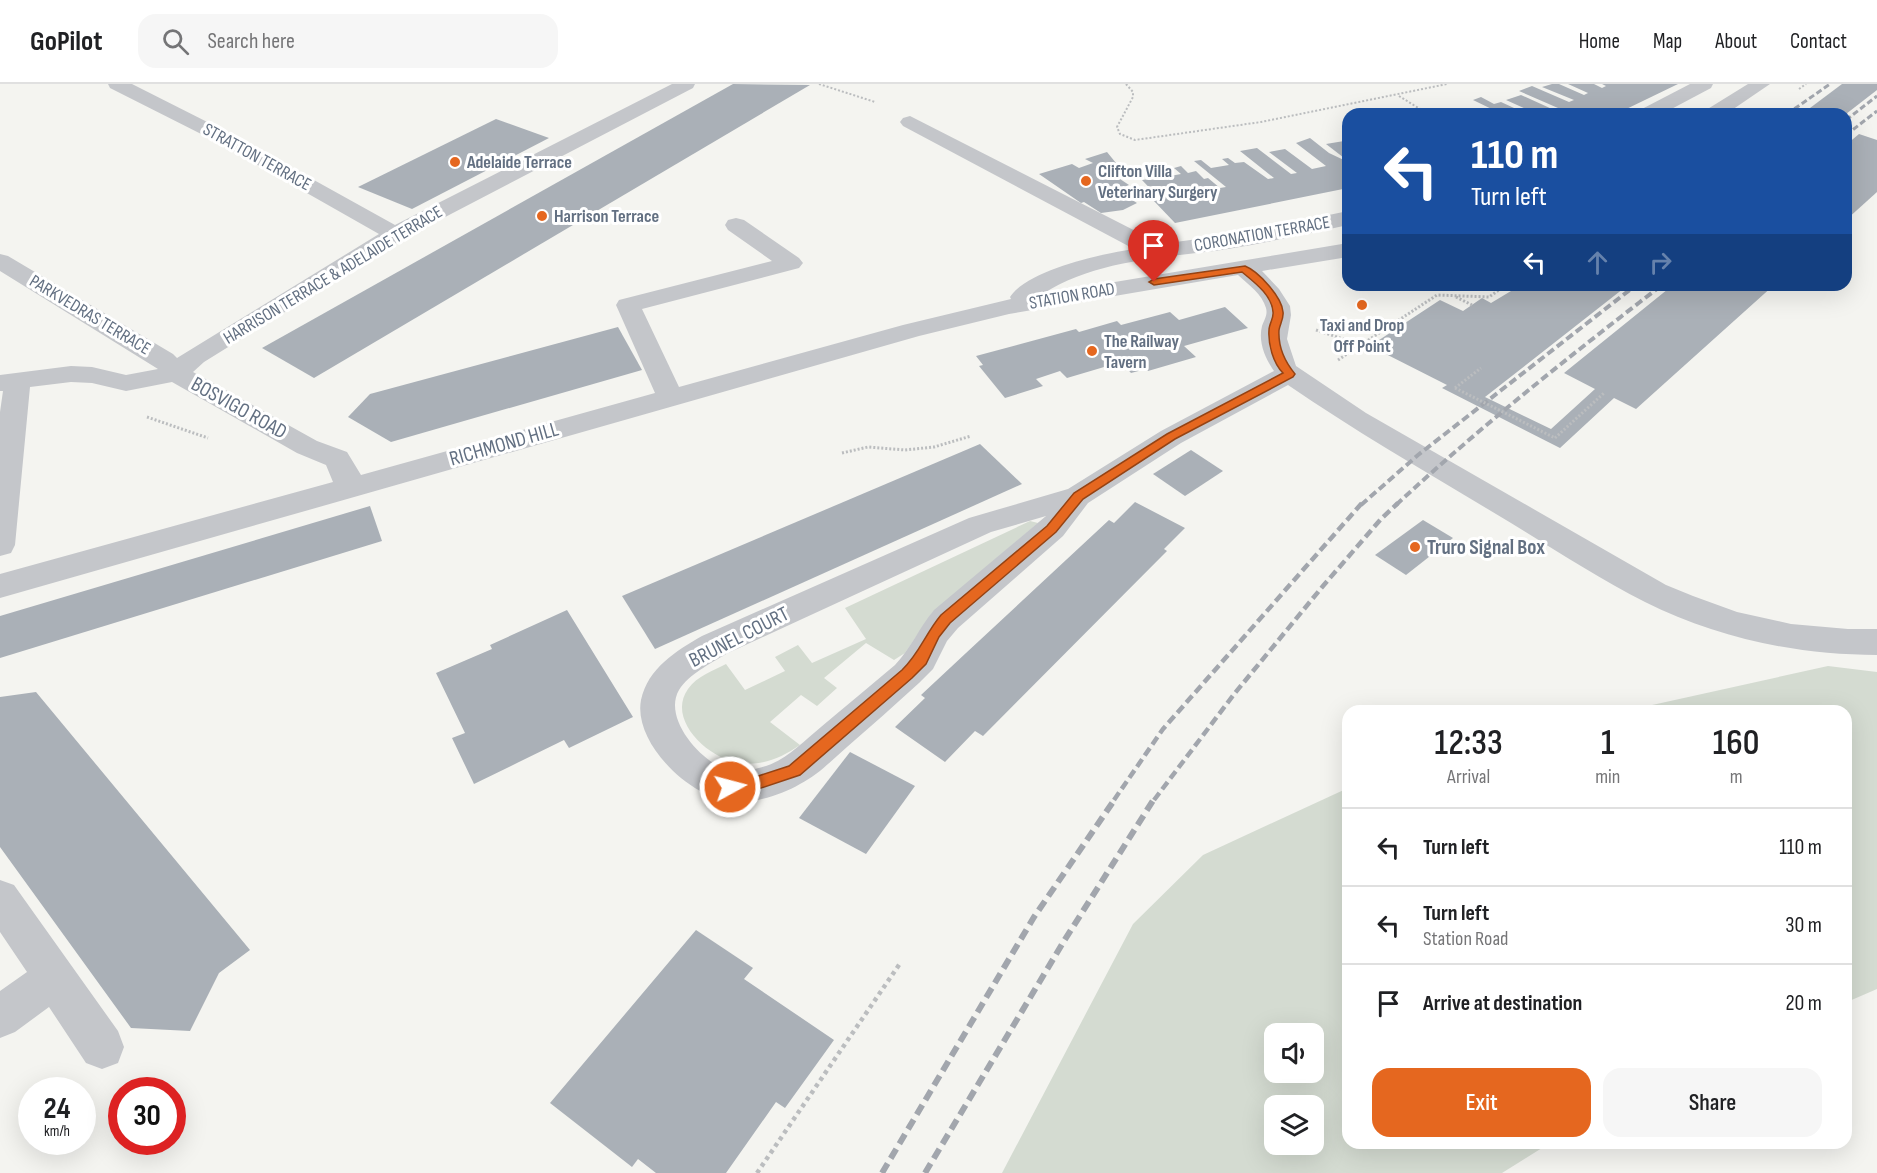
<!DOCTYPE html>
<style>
body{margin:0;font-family:"Sofia Sans Condensed",sans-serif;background:#f6f6f6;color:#202124;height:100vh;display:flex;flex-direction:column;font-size:22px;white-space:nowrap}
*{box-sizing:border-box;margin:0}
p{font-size:20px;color:#757577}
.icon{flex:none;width:33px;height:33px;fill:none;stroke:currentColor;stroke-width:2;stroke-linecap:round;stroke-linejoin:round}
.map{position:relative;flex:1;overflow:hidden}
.details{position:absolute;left:1342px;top:621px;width:510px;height:444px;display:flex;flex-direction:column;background:#fff;border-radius:18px;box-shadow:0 6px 24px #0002}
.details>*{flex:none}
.guide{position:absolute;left:1342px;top:24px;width:510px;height:183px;border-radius:18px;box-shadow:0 6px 24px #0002;background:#1a4fa0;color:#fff;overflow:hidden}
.controls{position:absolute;left:1264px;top:939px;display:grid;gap:12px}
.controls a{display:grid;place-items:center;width:60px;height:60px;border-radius:12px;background:#fff;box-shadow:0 6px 24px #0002;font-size:30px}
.speed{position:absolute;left:18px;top:993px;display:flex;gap:12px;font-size:30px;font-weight:700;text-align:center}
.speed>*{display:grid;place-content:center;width:78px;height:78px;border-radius:50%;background:#fff;box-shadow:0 6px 24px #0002;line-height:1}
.speed small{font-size:15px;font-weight:400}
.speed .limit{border:9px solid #d22;background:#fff;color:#111}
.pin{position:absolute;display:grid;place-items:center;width:51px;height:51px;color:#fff;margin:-62px -26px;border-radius:50% 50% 50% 0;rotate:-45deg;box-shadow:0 0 6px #0007}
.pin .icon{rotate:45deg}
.me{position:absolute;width:66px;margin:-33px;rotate:83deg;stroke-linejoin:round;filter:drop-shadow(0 0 4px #0008)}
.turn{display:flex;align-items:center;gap:21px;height:126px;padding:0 30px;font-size:27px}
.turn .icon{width:78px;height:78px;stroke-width:2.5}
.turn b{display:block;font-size:42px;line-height:51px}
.lanes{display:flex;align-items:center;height:57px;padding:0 30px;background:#0003;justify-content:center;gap:30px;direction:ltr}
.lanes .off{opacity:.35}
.eta{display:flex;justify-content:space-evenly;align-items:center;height:102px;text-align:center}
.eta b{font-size:36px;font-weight:600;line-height:42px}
.primary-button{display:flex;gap:12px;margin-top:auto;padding:12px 30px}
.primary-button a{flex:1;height:69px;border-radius:18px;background:#e5671f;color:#fff;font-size:24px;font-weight:600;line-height:69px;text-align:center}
.primary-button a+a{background:#f6f6f6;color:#202124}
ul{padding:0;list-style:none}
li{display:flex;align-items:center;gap:18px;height:78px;padding:0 30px;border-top:2px solid #e0e0e0}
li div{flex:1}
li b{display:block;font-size:22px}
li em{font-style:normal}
header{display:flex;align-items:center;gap:36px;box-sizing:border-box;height:84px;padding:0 30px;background:#fff;border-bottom:2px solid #e0e0e0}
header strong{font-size:28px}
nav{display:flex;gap:33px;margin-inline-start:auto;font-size:21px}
.search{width:420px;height:54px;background:#f6f6f6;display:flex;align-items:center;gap:15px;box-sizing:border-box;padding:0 21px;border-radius:18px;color:#757577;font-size:22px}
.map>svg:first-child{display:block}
.green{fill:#d4dbd1;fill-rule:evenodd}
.building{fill:#aab0b7}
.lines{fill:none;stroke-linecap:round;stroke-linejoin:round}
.path-far2{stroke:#bbbdbf;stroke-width:2;stroke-dasharray:2 2;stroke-linecap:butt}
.path-far1{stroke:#bbbdbf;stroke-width:3;stroke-dasharray:2 2;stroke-linecap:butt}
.path{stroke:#bbbdbf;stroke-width:4.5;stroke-dasharray:4 4;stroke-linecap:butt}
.minor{fill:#c4c6ca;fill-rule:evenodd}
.rail-far3{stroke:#a2a6ad;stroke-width:3;stroke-dasharray:6 3;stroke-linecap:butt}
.rail-far2{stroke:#a2a6ad;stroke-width:4;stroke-dasharray:8 4;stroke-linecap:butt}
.rail-far1{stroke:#a2a6ad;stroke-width:4.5;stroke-dasharray:9 4.5;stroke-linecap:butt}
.rail{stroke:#a2a6ad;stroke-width:6;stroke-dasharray:11 6;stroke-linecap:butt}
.path-bridge{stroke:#bbbdbf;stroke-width:3;stroke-dasharray:2 2;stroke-linecap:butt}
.route{fill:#e5671f;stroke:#954314;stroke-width:1.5}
.poi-dot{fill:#e5671f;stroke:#fff;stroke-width:2}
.labels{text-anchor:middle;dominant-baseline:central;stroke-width:6;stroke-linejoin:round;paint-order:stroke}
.far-street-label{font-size:18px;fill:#637082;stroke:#fff}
.far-poi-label{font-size:18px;font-weight:bold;fill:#637082;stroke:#fff;text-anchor:start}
.street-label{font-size:21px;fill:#637082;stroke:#fff}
.poi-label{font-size:21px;font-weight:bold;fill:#637082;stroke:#fff;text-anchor:start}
</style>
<header>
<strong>GoPilot</strong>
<div class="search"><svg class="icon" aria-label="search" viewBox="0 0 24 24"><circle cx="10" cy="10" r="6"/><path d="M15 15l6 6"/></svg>Search here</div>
<nav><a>Home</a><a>Map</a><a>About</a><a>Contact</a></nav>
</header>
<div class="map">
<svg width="1877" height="1089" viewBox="0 0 1877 1089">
<rect width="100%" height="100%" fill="#f4f4f0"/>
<g class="green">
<path d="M1030 437 1038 439 932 529 905 569 894 576 866 559 824 594 837 604 817 622 801 611 770 638 800 661C781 674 763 682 739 679 709 675 666 636 688 605 697 592 713 587 726 580L745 606 785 587 775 573 798 561 812 579 866 555 845 524Z"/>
<path d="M1828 582 1877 588V905L1847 918 1846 627H1625Z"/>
<path d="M1348 704V1059H1550L1502 1089H1002L1133 840 1203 771ZM1275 950H1314V988H1275ZM1275 1022H1314V1060H1275Z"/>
</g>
<g class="building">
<path d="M733 0 810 1 314 294 262 264Z"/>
<path d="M1552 0H1559L1584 11 1588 9 1568 0H1594L1602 4 1606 2 1602 0H1678L1616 30H1537L1506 16 1521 11 1552 25 1558 24 1519 7 1532 2 1569 18 1574 16 1542 3Z"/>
<path d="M1842 0H1877V6L1846 30H1802Z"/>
<path d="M1481 13 1494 20 1501 18 1527 30H1502L1473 16Z"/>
<path d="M1483 24 1494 30H1466V29Z"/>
<path d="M496 35 549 54 412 125 358 103Z"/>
<path d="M1859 50 1877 56V108L1846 136V61Z"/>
<path d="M1310 54 1329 69 1348 78V104L1175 139 1153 116 1160 115 1142 96 1150 95 1144 89 1159 87 1165 93 1181 90 1174 84 1181 82 1188 89 1196 87 1204 95 1208 94 1220 104 1226 103 1194 77 1201 76 1211 84 1229 81 1222 75 1228 74 1235 79 1244 78 1268 95 1274 94 1240 67 1257 64 1291 90 1297 89 1269 68 1285 65 1312 85 1326 82 1296 59Z"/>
<path d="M1344 57 1348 60V77L1326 60Z"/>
<path d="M1107 68 1125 90 1117 93 1129 101 1124 103 1134 112 1129 114 1137 119 1123 126 1101 129 1084 118 1081 119 1039 90 1072 80 1079 84 1093 79 1085 75Z"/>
<path d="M1521 201H1628L1485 313 1551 345 1595 305 1564 289 1673 201H1774L1636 325 1614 314 1560 364 1442 304 1447 301 1370 262 1440 216 1463 227 1482 214 1491 219Z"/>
<path d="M1225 223 1248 244 1184 262 1196 273 1148 287 1146 285 1131 289 1121 278 1067 294 1060 287 1036 295 1043 302 1005 314 979 282 983 281 976 272 1076 245 1079 248 1117 237 1121 241 1170 228 1179 236Z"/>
<path d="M618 243 642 286 391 358 348 333 370 310Z"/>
<path d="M980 360 1022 400 655 565 622 512Z"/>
<path d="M1191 366 1223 387 1185 412 1153 390Z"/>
<path d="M1135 418 1185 444 1164 465 1167 467 983 652 975 647 945 678 895 643 925 614 921 611 966 569 1109 436 1114 439Z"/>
<path d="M370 422 382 457 0 574V532Z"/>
<path d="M1423 436 1453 454 1406 491 1375 471Z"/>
<path d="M567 526 633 633 569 664 564 656 474 700 452 654 465 649 436 589 492 565 490 561Z"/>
<path d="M36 608 250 866 219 889 190 947 131 944 0 763V613Z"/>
<path d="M850 668 915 702 866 770 799 734Z"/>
<path d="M696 846 753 884 744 895 834 956 785 1024 776 1018 726 1089H656L638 1075 632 1083 550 1019Z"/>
</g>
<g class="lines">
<g class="path-far2">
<path d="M819 0 875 18"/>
<path d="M1126 0 1133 8V13L1117 43 1120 50 1135 56 1261 38 1447 0"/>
<path d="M1799 5 1806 0"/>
<path d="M1399 12 1428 30"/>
</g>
<g class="path-far1">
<path d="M1456 213 1472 221"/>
<path d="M1316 246 1361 261"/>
<path d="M1338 276 1437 211 1489 213 1506 201"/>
<path d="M1455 304 1481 284"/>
<path d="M147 333 208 354"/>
<path d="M1555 354 1604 309"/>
<path d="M842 369 868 363 905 366 934 363 971 352"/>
</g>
<path class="path" d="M757 1089 901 878"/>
<g class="minor">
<path d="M108 0H132L231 50 395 141 672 0H695L693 4 403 155 204 278 193 288 317 357 347 368 361 391 655 309 616 221 619 216 772 177 728 146 725 141 728 136 736 134 744 136 799 174 803 179 799 184 642 225 679 303 903 241 1011 215 1010 213C1029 185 1102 170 1134 165L903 42 900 38 903 34 910 32 1161 160 1242 149 1348 127V141C1308 150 1268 158 1228 165 1167 174 1096 175 1043 210L1348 159V173L1262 187 1279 205 1290 222 1291 231 1287 255 1296 282 1366 329 1666 501 1693 512 1737 528 1791 540 1848 545H1877V571C1797 571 1717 554 1645 518 1594 492 1545 459 1496 430 1426 388 1355 347 1288 301L1181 359 1088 419 1063 452 958 544 947 557 933 585 919 599C895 621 871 642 847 663 832 676 818 691 800 700 785 709 766 715 748 718 703 727 632 663 641 616 648 584 676 567 702 552L969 434 1068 405 1161 347 1274 287C1265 274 1258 258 1262 242 1264 236 1268 231 1266 224 1262 210 1249 201 1238 191L1009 230 919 252 0 514V490L333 398 326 381 297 369 172 298 126 307 92 299 71 298 30 303 15 461 11 469 0 472V328L3 307H0V291L71 282 92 283 126 291 158 285 0 187V170L8 172 173 270 177 274 379 150 217 58 110 4ZM1046 432 934 526C919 544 911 564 895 581 871 601 846 622 821 643 804 657 787 675 766 682 755 685 741 690 730 687 703 680 662 635 679 606 689 590 710 580 726 570L991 448Z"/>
<path d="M1690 0H1713L1711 4 1662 30H1637L1640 26Z"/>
<path d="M1748 0H1770L1726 30H1703L1706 26Z"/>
<path d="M0 796 14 801 118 947 124 963 118 979 102 985 86 979 49 923 15 948 0 954V907L27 888 0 848Z"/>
</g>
<g class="rail-far3">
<path d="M1787 30 1830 0"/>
<path d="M1846 36 1877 12"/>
<path d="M1846 51 1877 27"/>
</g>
<g class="rail-far2">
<path d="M1361 421 1418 371 1636 201"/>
<path d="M1396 421C1481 342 1571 271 1662 201"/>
</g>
<g class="rail-far1">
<path d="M1114 716 1163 645 1362 419"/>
<path d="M1154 716 1235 609 1323 502 1381 435 1398 419"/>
</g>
<g class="rail">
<path d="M882 1089 1034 833 1115 715"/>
<path d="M925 1089 1064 857 1154 715"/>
</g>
<path class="path-bridge" d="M1455 304 1555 354"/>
</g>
<path class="route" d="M1245 182C1258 187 1282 213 1283 228 1284 234 1280 240 1279 246 1278 263 1285 278 1295 290L1293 293 1175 355 1083 415 1056 448 950 539 939 553 926 580 912 594 800 691 746 709 725 708 722 703 725 698 746 696 789 682 902 586C920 569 925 550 941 531L1047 442 1074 409 1167 350 1283 289C1273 279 1268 260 1269 246 1269 240 1274 234 1273 228 1272 211 1254 198 1242 188L1154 201 1149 198 1154 195Z"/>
<g class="poi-dot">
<circle cx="455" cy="78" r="6"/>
<circle cx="1086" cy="97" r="6"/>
<circle cx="542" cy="132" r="6"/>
<circle cx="1362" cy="221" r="6"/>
<circle cx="1092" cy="267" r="6"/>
<circle cx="1415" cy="463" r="6"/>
</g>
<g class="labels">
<g class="far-street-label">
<text transform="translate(257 73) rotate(29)">STRATTON TERRACE</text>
<text transform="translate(1262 150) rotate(-10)">CORONATION TERRACE</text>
<text transform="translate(333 191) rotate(-31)">HARRISON TERRACE &amp; ADELAIDE TERRACE</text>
<text transform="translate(1072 212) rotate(-10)">STATION ROAD</text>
<text transform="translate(90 231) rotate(31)">PARKVEDRAS TERRACE</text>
</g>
<g class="far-poi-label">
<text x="467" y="78">Adelaide Terrace</text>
<text x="1098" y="87">Clifton Villa<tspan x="1098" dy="21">Veterinary Surgery</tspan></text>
<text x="554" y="132">Harrison Terrace</text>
<text x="1362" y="241" text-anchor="middle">Taxi and Drop<tspan x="1362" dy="21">Off Point</tspan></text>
<text x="1104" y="257">The Railway<tspan x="1104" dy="21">Tavern</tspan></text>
</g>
<g class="street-label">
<text transform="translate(239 324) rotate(29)">BOSVIGO ROAD</text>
<text transform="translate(504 360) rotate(-16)">RICHMOND HILL</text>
<text transform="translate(739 553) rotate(-27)">BRUNEL COURT</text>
</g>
<g class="poi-label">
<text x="1427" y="463">Truro Signal Box</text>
</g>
</g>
</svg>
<div class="controls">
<a><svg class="icon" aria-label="sound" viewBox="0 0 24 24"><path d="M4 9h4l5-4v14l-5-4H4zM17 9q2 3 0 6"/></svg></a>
<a><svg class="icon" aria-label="layers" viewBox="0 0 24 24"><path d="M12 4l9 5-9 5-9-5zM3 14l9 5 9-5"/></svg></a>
</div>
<div class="speed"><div>24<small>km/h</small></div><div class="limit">30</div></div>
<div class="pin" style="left:1154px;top:198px;background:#d93025"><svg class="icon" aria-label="arrive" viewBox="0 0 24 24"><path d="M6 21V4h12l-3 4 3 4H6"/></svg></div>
<svg class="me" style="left:730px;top:703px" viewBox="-20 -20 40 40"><circle r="17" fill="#e5671f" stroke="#fff" stroke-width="3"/><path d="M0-11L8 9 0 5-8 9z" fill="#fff"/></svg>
<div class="guide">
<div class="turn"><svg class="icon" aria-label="left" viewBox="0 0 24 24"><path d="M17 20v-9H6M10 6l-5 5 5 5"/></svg><div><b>110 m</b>Turn left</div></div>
<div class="lanes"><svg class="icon" aria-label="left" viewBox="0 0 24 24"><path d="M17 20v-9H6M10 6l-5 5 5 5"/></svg><svg class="icon off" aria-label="ahead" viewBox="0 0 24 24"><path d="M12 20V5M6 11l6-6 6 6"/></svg><svg class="icon off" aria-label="right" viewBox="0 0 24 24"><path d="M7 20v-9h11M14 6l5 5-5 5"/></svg></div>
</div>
<section class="details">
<div class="eta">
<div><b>12:33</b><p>Arrival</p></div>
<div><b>1</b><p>min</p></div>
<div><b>160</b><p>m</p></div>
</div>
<ul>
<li><svg class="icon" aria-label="left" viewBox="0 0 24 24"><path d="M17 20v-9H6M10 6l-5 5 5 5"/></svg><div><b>Turn left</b></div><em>110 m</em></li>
<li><svg class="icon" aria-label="left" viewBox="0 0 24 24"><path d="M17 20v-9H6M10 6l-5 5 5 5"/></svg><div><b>Turn left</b><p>Station Road</p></div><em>30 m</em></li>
<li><svg class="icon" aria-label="arrive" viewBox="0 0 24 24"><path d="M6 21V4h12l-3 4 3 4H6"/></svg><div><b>Arrive at destination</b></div><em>20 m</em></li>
</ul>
<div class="primary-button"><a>Exit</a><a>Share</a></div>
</section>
</div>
